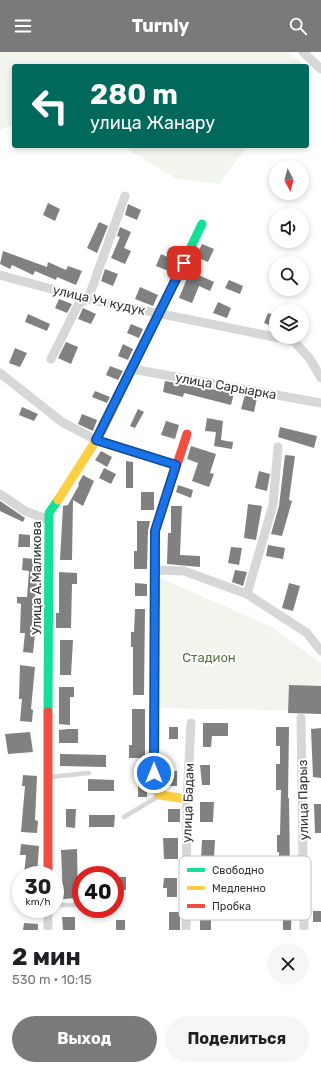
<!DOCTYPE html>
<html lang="ru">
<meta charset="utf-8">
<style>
body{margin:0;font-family:Rubik,sans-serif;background:#f6f6f6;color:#202124;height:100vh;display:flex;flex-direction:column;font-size:15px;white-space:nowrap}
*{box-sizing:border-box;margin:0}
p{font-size:13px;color:#757577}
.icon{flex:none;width:22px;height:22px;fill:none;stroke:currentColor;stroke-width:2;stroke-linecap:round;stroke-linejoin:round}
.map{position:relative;height:878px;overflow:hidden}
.details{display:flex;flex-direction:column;background:#fff;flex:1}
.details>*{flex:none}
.top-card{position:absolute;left:12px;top:12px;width:297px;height:84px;border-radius:4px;box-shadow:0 2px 6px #0003;background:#00695c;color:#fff;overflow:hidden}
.needle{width:26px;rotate:173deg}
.tools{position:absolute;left:269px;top:108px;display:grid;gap:8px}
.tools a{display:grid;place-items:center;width:40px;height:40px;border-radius:50%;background:#fff;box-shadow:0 2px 6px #0003;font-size:20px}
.speed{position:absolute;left:12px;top:814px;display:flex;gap:8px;font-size:20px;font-weight:700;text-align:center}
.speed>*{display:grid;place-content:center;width:52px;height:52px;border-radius:50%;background:#fff;box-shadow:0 2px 6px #0003;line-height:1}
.speed small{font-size:10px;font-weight:400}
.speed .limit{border:6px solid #d22;background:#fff;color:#111}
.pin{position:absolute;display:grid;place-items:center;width:34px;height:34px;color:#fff;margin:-17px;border-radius:8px;box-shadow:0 2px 6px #0006}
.me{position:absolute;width:44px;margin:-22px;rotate:0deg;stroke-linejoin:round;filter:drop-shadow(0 0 3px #0008)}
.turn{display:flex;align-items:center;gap:14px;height:84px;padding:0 12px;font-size:18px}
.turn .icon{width:52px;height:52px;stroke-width:2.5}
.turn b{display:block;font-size:28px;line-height:34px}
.round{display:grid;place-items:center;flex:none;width:42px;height:42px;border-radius:21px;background:#f6f6f6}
.summary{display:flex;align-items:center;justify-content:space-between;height:68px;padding:0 12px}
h1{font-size:24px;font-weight:700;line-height:30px}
.cta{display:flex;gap:8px;margin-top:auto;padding:8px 12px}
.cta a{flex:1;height:46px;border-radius:24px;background:#7a7a7a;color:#fff;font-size:16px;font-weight:700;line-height:46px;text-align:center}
.cta a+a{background:#f6f6f6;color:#202124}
header{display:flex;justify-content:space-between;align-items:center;height:52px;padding:0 12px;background:#7a7a7a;color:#fff;font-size:18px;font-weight:700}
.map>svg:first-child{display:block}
.green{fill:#f1f5ed}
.building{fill:#818181}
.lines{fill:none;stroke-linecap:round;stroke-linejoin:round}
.lane{stroke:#d7d7d7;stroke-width:4.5}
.street{stroke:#d7d7d7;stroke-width:9}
.fast{stroke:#16e098;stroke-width:9}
.slow{stroke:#ffcf43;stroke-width:9}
.jam{stroke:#f24e42;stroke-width:9}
.route-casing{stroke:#114b97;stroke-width:10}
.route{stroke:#1a73e8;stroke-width:7}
.labels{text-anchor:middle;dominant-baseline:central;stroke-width:4;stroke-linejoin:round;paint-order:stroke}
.street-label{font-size:13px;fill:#333;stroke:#fff}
.park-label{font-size:13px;fill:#56703f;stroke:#fff}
.key{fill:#fff;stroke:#c2c2c2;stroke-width:1}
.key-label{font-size:11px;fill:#333}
</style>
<header><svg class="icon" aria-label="menu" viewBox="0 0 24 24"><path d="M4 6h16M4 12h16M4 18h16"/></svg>Turnly<svg class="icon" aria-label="search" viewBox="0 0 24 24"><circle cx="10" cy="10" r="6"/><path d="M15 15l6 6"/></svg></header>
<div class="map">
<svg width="321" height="878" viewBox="0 0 321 878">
<rect width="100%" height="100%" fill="#fff"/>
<g class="green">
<path d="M0 0H288L301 10 300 14H14V72L0 78Z"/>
<path d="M122 94H248L219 132 177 127Z"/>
<path d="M160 526 272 575 321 611V659L153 656Z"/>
</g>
<g class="building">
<path d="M48 151 60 157 55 169 43 163Z"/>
<path d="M128 152 141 158 137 168 125 163Z"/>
<path d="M99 170 108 174 97 201 87 196Z"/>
<path d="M120 175 131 180 124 196 131 199 125 212 111 206 120 185 117 184Z"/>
<path d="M202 192 214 197 208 210 196 205Z"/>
<path d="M3 199 47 215 48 210 66 218 68 214 82 219 76 233 57 225 56 228 35 219 33 223 12 213 10 217 0 212Z"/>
<path d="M161 202 176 209 171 220 156 214Z"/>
<path d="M105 217 118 222 113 234 101 229Z"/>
<path d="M190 219 214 230 210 239 199 234 192 251 179 246Z"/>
<path d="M229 228 243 234 240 242 225 236Z"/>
<path d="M140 235 158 243 153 254 135 247Z"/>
<path d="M59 247 72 252 67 261 55 256Z"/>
<path d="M218 250 231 256 227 266 213 261Z"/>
<path d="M83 256 96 262 91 272 78 267Z"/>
<path d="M268 261 276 264V276L264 271Z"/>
<path d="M28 262 50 272 47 279 25 270Z"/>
<path d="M131 272 143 277 139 286 127 281Z"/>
<path d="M66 290 78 295 71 312 58 306Z"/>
<path d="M123 292 133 297 128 308 118 304Z"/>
<path d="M15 296 27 301 20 315 9 311Z"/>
<path d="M110 314 123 319 118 328 106 323Z"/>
<path d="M165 329 234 341 231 353 184 341 183 345 163 340Z"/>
<path d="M95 339 110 345 107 351 92 345Z"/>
<path d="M245 343 257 346 254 360 241 357Z"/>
<path d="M22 355 38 362 34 369 19 363Z"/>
<path d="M138 357 144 360 135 376 130 374Z"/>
<path d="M82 362 97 368 93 379 78 372Z"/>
<path d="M207 366 223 369 221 388 233 390 232 397 214 394 216 380 205 379Z"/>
<path d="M166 369 179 373 175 387 161 383Z"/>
<path d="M280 375 317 384 314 396 278 385Z"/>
<path d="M191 394 216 402 210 421 214 422 209 435 192 429 198 411 187 407Z"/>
<path d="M101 399 112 405 107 415 95 408Z"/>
<path d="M285 403 295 404 289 448 292 449 282 484 271 482 279 454Z"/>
<path d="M126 409 133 410V436H126Z"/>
<path d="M104 416 116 422 111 432 99 426Z"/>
<path d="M259 419 270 422 267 439 255 436Z"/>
<path d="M83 423 94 429 83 454 73 448 72 508H60L63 454 68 453 79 433 78 432Z"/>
<path d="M178 433 193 438 191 446 176 440Z"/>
<rect x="141" y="440" width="13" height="18"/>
<path d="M0 449 25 466 23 470 0 459Z"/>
<path d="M248 452 262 454 256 488 244 486Z"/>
<path d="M171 454H182L180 503 200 504V515L167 512 168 481H171Z"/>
<path d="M137 469H150L148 479 147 517H134V499H137Z"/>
<path d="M19 482 30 483V495H18Z"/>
<path d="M268 493 285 496 283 507 266 504Z"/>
<path d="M231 495 242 496 239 513 228 511Z"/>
<path d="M23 506 36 507 34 529H37L33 561H39V582H35L33 601 23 600 25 581H20L21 552 17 551V545H27L29 519 22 518Z"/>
<path d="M235 518 247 520 243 534 232 530Z"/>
<path d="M59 520 77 521V532H72L71 576H56V561H59Z"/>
<path d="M135 531 147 532V544H135Z"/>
<path d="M289 531 300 534 293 559 282 556Z"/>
<path d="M135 557H145L144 643H133V595H131V580H134Z"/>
<path d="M60 588H73L71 623H60Z"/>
<path d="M20 613 35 615 31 657 33 658 32 670 20 669 22 647H19Z"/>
<path d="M289 633 321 634V662L288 661Z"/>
<path d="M59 635H74V645H70V673L59 672Z"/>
<path d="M132 657H145V706H129V693H132Z"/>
<path d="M203 671H228V684H212L211 695H203Z"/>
<rect x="169" y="675" width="9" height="12"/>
<path d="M276 675H289L288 746H289L290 822H293L291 878H283L282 811H279V800H277V783H280L281 738H276V712H280V694H276Z"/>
<path d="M321 676V726L313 725 311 677Z"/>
<path d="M68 677H78V691H59V678Z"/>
<path d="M30 680 33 700 8 702 5 682Z"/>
<path d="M60 702 106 703V715L60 714Z"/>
<path d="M200 713H210V733H202Z"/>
<rect x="169" y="719" width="8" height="15"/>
<path d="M23 723 37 724 35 768 38 769 37 781 21 780 25 734H22Z"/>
<path d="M88 727 114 728V739H88Z"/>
<rect x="138" y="733" width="9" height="12"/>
<path d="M200 750H214L213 770H200Z"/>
<path d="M314 752H321V781H315Z"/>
<path d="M66 757H76L75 776 66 775Z"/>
<rect x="168" y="757" width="12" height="13"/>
<path d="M89 763H115L114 775H89Z"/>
<path d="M163 786H178V807H164Z"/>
<path d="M202 788H215L213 825H218L217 846H199Z"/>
<path d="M21 792 39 794 37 823H24L26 803H20Z"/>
<path d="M77 797 78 846 63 847 61 798Z"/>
<rect x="117" y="825" width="9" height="13"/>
<path d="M164 826H177V845H167V836H163Z"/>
<rect x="313" y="859" width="8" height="11"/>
<rect x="169" y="860" width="11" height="18"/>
<path d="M62 865H75V878H63Z"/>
<rect x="116" y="868" width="9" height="10"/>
<rect x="200" y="868" width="11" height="10"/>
<path d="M24 871 38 872V878H23Z"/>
</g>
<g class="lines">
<g class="lane">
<path d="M50 725 89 721"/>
<path d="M124 765 159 744"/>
<path d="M55 853H81"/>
</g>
<g class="street">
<path d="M303 0 321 17"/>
<path d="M0 223 88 247 294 289 310 307 321 326"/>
<path d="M51 307 79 251 88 247 125 144"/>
<path d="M132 317 321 351"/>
<path d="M0 321 62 370 96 388 176 413"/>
<path d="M0 442 25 459 49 468"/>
<path d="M155 518 184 519 247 542 307 581 321 599"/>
<path d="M247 542 273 453 278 395"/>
<path d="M301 666 304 878"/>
<path d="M48 878V857"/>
<path d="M186 878 187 747 191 671"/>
</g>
<g class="fast">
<path d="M180 218 202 172"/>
<path d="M48 660 49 461 58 448"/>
</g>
<g class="slow">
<path d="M58 448 102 379 180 218"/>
<path d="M155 552 154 736 160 743 187 747"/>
</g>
<g class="jam">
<path d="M155 552V479L187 382"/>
<path d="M48 823V660"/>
</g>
</g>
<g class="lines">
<g class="route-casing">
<path id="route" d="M154 721 155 479 176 413 96 388 184 211"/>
</g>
<use href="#route" class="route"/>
</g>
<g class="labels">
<g class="street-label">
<text transform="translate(99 248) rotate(13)">улица Уч кудук</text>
<text transform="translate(226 334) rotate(10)">улица Сарыарка</text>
<text transform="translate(36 526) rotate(-90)">Улица А.Маликова</text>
<text transform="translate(303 748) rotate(-91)">улица Парыз</text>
<text transform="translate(188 751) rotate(-88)">улица Бадам</text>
</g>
<g class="park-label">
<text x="209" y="605">Стадион</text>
</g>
</g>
<rect x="179" y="804" width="132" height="64" rx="6" class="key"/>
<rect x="187" y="816" width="18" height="4" fill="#16e098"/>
<rect x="187" y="834" width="18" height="4" fill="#ffcf43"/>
<rect x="187" y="852" width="18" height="4" fill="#f24e42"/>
<g class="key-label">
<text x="212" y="822">Свободно</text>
<text x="212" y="840">Медленно</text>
<text x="212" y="858">Пробка</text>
</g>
</svg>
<div class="tools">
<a><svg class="needle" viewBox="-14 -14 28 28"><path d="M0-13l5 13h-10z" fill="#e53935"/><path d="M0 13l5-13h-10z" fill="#757577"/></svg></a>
<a><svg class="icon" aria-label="sound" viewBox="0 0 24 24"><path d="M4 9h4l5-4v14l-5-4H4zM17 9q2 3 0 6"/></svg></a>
<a><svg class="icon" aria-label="search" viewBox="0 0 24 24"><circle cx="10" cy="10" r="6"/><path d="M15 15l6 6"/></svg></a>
<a><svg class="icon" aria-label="layers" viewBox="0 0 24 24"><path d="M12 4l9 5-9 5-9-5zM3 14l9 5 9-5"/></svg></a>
</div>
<div class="speed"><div>30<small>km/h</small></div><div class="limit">40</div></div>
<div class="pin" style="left:184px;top:211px;background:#d93025"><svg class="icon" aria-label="arrive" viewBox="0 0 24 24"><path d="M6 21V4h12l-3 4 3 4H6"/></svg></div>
<svg class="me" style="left:154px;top:721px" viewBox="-20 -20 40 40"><circle r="17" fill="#1a73e8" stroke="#fff" stroke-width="3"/><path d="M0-11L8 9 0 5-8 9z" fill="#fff"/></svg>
<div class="top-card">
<div class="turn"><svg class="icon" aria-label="left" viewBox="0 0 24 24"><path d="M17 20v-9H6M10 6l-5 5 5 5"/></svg><div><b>280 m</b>улица Жанару</div></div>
</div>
</div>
<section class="details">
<div class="summary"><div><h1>2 мин</h1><p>530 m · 10:15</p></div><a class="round"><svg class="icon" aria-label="close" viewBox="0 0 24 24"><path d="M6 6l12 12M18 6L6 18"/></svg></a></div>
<div class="cta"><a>Выход</a><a>Поделиться</a></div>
</section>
